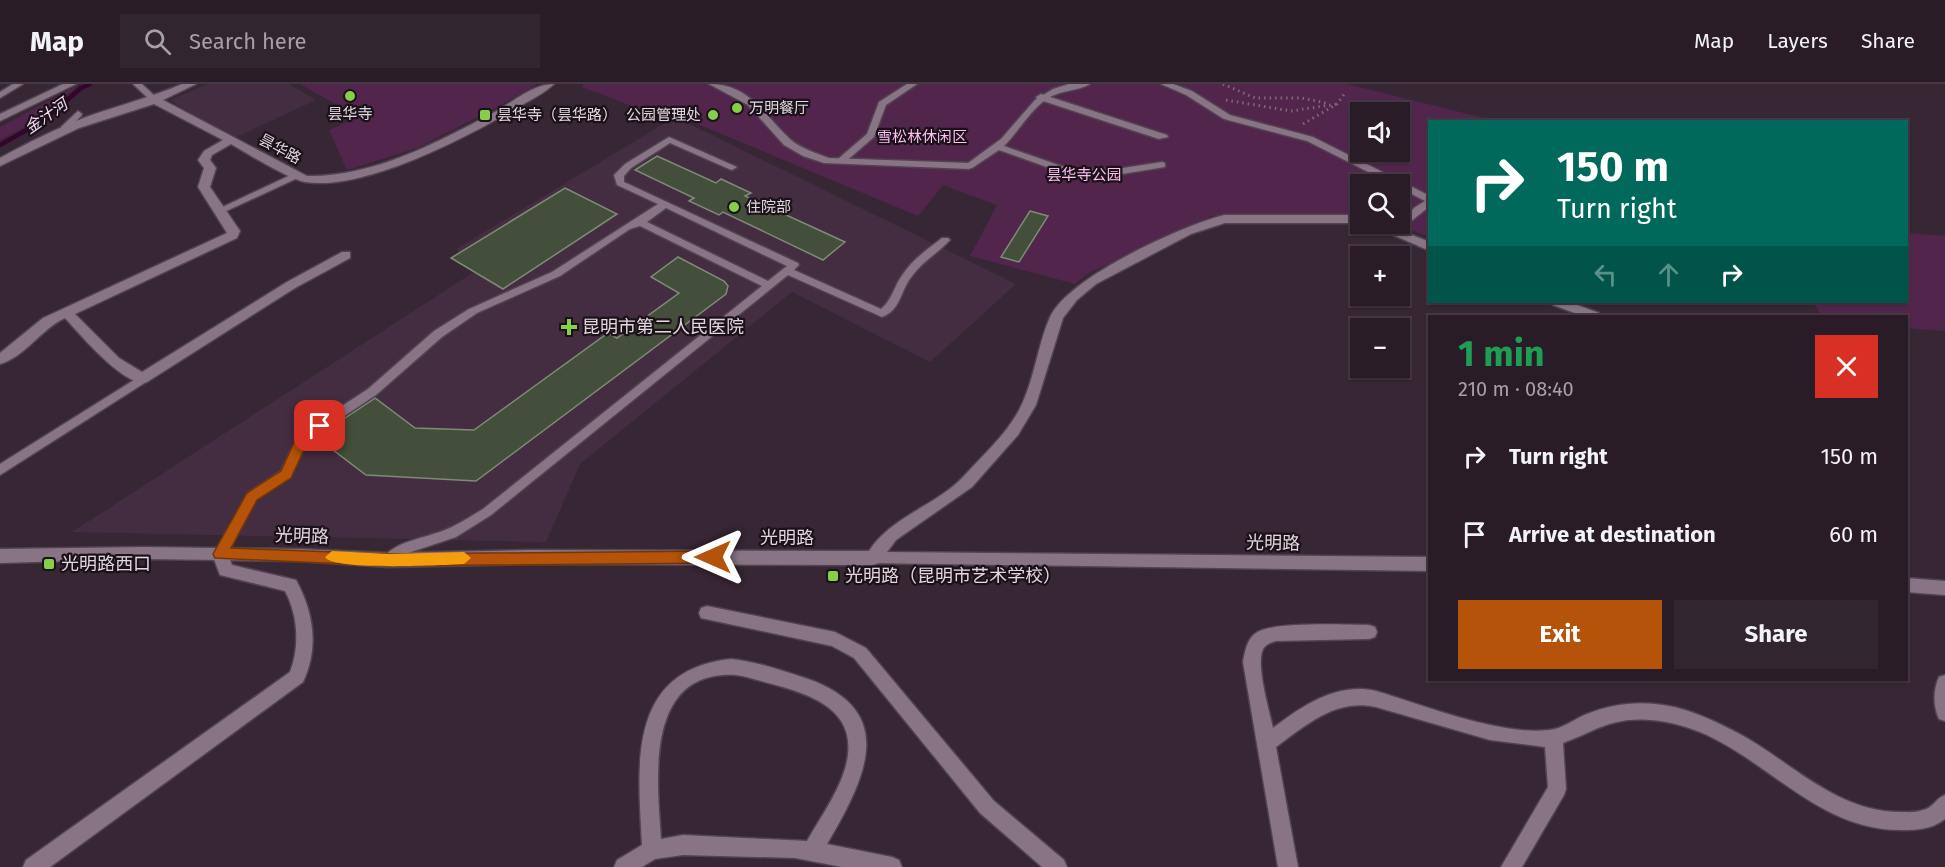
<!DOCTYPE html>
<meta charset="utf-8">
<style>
body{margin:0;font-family:"Fira Sans","Noto Sans SC",sans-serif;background:#31252f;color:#f1f3f6;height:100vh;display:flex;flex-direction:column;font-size:22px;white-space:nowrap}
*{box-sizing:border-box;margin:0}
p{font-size:20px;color:#a5a1a7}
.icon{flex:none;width:33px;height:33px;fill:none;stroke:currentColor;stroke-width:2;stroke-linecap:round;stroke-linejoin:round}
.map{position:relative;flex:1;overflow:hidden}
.side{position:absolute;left:1428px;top:231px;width:480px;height:366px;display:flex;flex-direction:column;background:#291c27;border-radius:0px;box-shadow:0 2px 4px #0004,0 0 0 2px #453a44}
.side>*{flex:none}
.hud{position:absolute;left:1428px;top:36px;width:480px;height:183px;border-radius:0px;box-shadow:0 2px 4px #0004,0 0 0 2px #453a44;background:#00695c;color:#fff;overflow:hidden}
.fabs{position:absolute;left:1350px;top:18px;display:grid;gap:12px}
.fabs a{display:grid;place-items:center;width:60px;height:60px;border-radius:0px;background:#291c27;box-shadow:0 2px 4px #0004,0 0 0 2px #453a44;font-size:30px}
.pin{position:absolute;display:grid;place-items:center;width:51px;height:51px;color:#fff;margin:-26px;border-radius:12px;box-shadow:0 3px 9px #0006}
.me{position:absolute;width:66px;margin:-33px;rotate:270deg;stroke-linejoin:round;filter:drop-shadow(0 0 4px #0008)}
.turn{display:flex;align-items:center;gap:21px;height:126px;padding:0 30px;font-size:27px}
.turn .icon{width:78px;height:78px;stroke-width:2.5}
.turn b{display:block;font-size:42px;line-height:51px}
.lanes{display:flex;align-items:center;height:57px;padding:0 30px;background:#0003;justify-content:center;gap:30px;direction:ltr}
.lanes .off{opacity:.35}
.round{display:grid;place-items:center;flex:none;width:63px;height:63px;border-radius:0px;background:#31252f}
.overview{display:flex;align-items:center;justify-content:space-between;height:102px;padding:0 30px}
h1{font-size:36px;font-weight:700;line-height:45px;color:#1e9e55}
.action{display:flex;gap:12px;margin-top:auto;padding:12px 30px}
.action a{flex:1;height:69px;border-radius:0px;background:#b45309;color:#fff;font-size:24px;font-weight:700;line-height:69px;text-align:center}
.action a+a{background:#31252f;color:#f1f3f6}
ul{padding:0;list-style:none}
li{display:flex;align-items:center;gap:18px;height:78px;padding:0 30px}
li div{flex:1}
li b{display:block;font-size:22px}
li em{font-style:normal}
header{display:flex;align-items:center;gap:36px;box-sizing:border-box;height:84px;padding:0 30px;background:#291c27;border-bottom:2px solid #453a44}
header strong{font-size:28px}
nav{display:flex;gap:33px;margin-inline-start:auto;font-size:21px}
.search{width:420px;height:54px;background:#31252f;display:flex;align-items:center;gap:15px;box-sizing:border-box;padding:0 21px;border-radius:0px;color:#a5a1a7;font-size:22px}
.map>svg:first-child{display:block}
.built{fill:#442d40}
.green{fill:#52264c;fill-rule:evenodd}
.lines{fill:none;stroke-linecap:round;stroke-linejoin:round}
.stream{stroke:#33052e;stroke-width:4.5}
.building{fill:#434f3b;stroke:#7e8b76;stroke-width:1.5}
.service-casing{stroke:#51434f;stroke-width:3}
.pedestrian-casing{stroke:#51434f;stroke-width:3}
.minor-casing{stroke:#51434f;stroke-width:3}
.tertiary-casing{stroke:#51434f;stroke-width:3}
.path{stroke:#796a76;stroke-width:3;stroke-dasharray:1.5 4;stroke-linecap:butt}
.service{fill:#897485;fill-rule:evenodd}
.pedestrian{fill:#897485;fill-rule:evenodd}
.minor{fill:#897485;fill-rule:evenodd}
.tertiary{fill:#897485;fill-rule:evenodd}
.route{fill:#b45309;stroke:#753606;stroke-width:1.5}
.slow{fill:#f59e0b}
.poi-dot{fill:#87cf4a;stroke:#1a1218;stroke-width:2}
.labels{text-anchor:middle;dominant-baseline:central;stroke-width:4.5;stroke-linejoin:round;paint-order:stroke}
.far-poi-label{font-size:15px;fill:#e2d6df;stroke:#1a1218;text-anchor:start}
.far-park-label{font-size:15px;fill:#febff2;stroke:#1a1218}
.far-street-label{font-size:15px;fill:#e2d6df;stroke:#1a1218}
.far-water-label{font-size:16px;font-style:italic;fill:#f9d9f3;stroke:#1a1218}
.poi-label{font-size:18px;fill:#e2d6df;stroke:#1a1218;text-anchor:start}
.street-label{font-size:18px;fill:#e2d6df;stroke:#1a1218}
</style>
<header>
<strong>Map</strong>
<div class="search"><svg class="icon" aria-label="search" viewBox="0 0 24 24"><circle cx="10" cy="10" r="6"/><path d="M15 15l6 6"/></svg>Search here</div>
<nav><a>Map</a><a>Layers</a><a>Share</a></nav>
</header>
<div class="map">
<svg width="1945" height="783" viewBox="0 0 1945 783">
<rect width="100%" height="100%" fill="#372634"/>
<g class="built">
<path d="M208 0H289L316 16 230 56 170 16Z"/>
<path d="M675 33 1016 200 930 278 792 208 580 380 546 458 72 448 480 184 456 165Z"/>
</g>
<g class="green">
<path d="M80 0 34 38 0 56V43Z"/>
<path d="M300 0H537L496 24 417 64 347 86 329 46 358 33Z"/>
<path d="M583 0H1347L1496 37 1430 38 1429 153 1395 140H1400V100H1360V131L1211 132 1087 190 1075 200 970 172 997 121 943 101 918 132 676 31 650 29 582 3ZM1360 28H1400V68H1360Z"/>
<path d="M1907 149 1945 152V247L1907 244 1906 232H1822L1813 218H1906Z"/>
</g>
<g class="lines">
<path class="stream" d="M0 61 43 37 81 4 90 0"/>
</g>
<g class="building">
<path d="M657 72 716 99 721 95 751 109 745 112 845 158 823 176 723 128 719 131 689 117 694 114 635 86Z"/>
<path d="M565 104 617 130 503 205 451 174Z"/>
<path d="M1030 127 1048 132 1019 178 1001 173Z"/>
<path d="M678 173 724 197 728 202 726 210 476 397 366 391 316 353 375 314 415 344 474 346 608 249 617 254 679 209 651 193Z"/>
</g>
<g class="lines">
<g class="service-casing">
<g id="service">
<path d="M13 0H23L0 14V8Z"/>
<path d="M133 0H142L159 16 152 18Z"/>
<path d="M907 0H917L886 21 874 53 844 79H838V75L867 50 879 18Z"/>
<path d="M1069 0H1090C1079 7 1062 6 1050 13 1031 24 1020 46 1004 62L1070 85H1116L1162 78 1165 79V83L1116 91H1069L999 66 972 84H966L964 82 1001 55 1035 16 1053 5Z"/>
<path d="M1161 0H1173L1192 7 1230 31 1313 53 1430 112V122L1410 138H1404V134L1414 124 1425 117 1400 104V100H1392L1307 57 1224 35 1186 11Z"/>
<path d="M78 27 82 30 81 32 67 47H61V43Z"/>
<path d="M669 53 737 83 732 86 729 85 670 59 631 84 624 92V98L798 179 799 181 794 186 881 225C892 216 894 202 903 190 913 175 928 165 942 154H948L950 156C938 169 922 178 912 192 900 207 901 226 882 233L788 191 491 431 456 453 408 469 393 480 388 481 383 480 382 476C393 457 426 454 445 446 458 441 471 432 483 425L762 202 640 142 630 145 560 192 477 229 442 253 376 311 308 356 290 393 256 415 225 474 220 475 215 474 214 470 248 409 281 387 299 350 368 305 434 247 469 225 552 188 658 120 617 101 614 91 625 80ZM666 124 787 182 768 197 647 138Z"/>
<path d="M297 88 302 91 300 93 222 129 219 130 214 127Z"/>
<path d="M142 291 148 295 146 298 0 391V380Z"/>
</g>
</g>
<g class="pedestrian-casing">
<g id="pedestrian">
<path d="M709 0C751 0 764 32 791 56 802 65 816 69 829 74L969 79 975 82 969 85 824 79 803 72 784 61 748 21Z"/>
<path d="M1041 10 1167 51 1168 53 1159 55 1037 15 1036 13Z"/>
</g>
</g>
<g class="minor-casing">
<g id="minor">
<path d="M63 0H76L0 37V30Z"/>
<path d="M182 0H196L163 16 307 92C373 93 436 59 493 29 512 19 532 0 554 0 544 10 528 17 515 25 465 54 364 107 305 98 291 96 246 69 231 60L212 71 210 76 216 84 210 103 240 147 237 154 75 230 119 274 142 288 287 198 342 168H350V174L295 204 147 298C126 305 79 249 65 234 41 245 25 273 0 280V269L43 234 227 149 198 103 204 84 198 76 204 67 223 56 154 20 79 44 0 82V74C29 58 58 44 89 32 120 21 152 13 182 0Z"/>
<path d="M1224 131H1360V139H1225L1191 150 1096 200 1077 216 1063 234 1036 321 1018 351 972 403 896 456 887 468 1430 473V487L867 479 865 474C886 433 936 423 965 391 985 369 1010 347 1022 320 1035 292 1038 260 1050 233 1069 193 1181 142 1224 131Z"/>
<path d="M1368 140H1383L1430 158V167Z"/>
<path d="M1552 218H1569L1599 229 1601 232H1583L1553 221Z"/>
<path d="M220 464 226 465 232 481 296 496C314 529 319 564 303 598L50 783H23L26 776 290 588C300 562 298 531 285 507L220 491 212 470 214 465Z"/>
<path d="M1906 494 1945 497V511L1906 508Z"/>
<path d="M707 522 835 548 866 564 994 717 1064 776 1067 783H1042L980 729 854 574 832 562 701 534 699 529 701 524Z"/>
<path d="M1369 541 1375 543 1377 548 1375 553 1369 555 1276 557C1269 559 1264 561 1262 568 1257 585 1269 626 1273 644 1302 622 1337 598 1376 607 1423 621 1501 652 1549 646 1563 645 1574 635 1587 630 1618 617 1653 616 1685 626 1707 633 1727 643 1747 654 1797 684 1840 728 1901 728 1908 728 1916 729 1923 726 1933 724 1936 714 1945 711V735C1932 745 1918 746 1902 746 1823 747 1773 682 1707 651 1689 643 1669 637 1650 636 1611 633 1596 647 1563 659L1566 705 1564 711 1522 783H1501L1548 703 1545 663 1490 656 1376 623C1336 614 1306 641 1276 663L1298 783H1278L1243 578C1245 567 1247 555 1256 549 1273 537 1346 541 1369 541Z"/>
<path d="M731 575C753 577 777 585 799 592 901 623 867 692 827 760L892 773 899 776 902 783H842L795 774 683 771 655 775 642 783H614L617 776 642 761C638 683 626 586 731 575ZM736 591C749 593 760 597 772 600 818 612 863 630 844 688 836 712 820 734 807 757L683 751 661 755C657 695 644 586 736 591Z"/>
<path d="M1945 591V637L1939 635C1933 622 1933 606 1939 593Z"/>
</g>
</g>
<g class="tertiary-casing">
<path id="tertiary" d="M144 463 298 465 388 469 529 466 873 467 879 469 881 474 879 479 873 481 529 480 388 483 298 477 144 475 0 479V465Z"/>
</g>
<g class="path">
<path d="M1223 0 1255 14H1302L1326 19"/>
<path d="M1226 16 1291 27 1337 20"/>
<path d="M1303 40 1337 20 1345 9"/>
</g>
<use href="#service" class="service"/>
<use href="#pedestrian" class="pedestrian"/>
<use href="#minor" class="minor"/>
<use href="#tertiary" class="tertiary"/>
</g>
<path class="route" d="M320 337 327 342 308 357 291 394 257 416 231 464 388 470 713 467 720 473 713 479 388 482 215 474 213 470 247 409 281 387 298 350Z"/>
<path class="slow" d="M332 467 388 470 464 468 471 474 464 480C444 481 332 487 325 473Z"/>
<g class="poi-dot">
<circle cx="350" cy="12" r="6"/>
<circle cx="737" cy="24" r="6"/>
<rect x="479" y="25" width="12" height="12" rx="3"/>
<circle cx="713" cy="31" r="6"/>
<circle cx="734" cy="123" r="6"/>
<path d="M566 234h6v6h6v6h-6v6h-6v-6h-6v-6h6z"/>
<rect x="43" y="474" width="12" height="12" rx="3"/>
<rect x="827" y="486" width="12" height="12" rx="3"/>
</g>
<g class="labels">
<g class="far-poi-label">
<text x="749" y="24">万明餐厅</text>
<text x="350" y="30" text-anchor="middle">昙华寺</text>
<text x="497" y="31">昙华寺（昙华路）</text>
<text x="701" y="31" text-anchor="end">公园管理处</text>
<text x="746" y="123">住院部</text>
</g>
<g class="far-park-label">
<text x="922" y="53">雪松林休闲区</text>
<text x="1084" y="91">昙华寺公园</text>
</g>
<g class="far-street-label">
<text transform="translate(280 65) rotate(28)">昙华路</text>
</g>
<g class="far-water-label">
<text transform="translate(46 32) rotate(-35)">金汁河</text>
</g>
<g class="poi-label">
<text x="582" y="243">昆明市第二人民医院</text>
<text x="61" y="480">光明路西口</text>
<text x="845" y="492">光明路（昆明市艺术学校）</text>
</g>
<g class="street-label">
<text transform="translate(302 452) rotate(2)">光明路</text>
<text x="787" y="454">光明路</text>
<text transform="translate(1273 459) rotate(1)">光明路</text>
</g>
</g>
</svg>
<div class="fabs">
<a><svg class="icon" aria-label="sound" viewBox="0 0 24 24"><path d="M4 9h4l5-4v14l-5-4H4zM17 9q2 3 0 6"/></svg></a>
<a><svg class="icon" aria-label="search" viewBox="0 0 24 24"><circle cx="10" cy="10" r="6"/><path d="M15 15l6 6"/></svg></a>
<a>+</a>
<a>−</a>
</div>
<div class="pin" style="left:320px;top:342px;background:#d93025"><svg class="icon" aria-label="arrive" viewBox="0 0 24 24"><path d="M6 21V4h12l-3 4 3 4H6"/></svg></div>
<svg class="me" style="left:713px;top:473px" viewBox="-20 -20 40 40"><path d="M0-17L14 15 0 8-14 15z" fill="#b45309" stroke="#fff" stroke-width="4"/></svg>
<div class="hud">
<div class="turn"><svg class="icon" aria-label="right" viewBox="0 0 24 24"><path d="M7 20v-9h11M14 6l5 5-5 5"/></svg><div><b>150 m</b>Turn right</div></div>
<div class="lanes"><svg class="icon off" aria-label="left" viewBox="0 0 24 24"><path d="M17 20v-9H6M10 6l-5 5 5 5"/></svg><svg class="icon off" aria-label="ahead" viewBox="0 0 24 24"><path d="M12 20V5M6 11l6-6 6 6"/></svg><svg class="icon" aria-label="right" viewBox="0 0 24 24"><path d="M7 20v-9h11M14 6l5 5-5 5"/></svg></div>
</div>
<section class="side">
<div class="overview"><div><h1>1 min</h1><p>210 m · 08:40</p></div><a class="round" style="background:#d93025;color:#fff"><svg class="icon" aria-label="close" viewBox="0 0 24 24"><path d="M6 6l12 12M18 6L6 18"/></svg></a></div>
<ul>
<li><svg class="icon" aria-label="right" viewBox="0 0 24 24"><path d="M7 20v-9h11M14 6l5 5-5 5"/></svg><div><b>Turn right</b></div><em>150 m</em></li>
<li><svg class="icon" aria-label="arrive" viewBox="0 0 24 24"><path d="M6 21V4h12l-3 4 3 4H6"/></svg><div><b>Arrive at destination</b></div><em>60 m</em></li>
</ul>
<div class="action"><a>Exit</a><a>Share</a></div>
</section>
</div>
